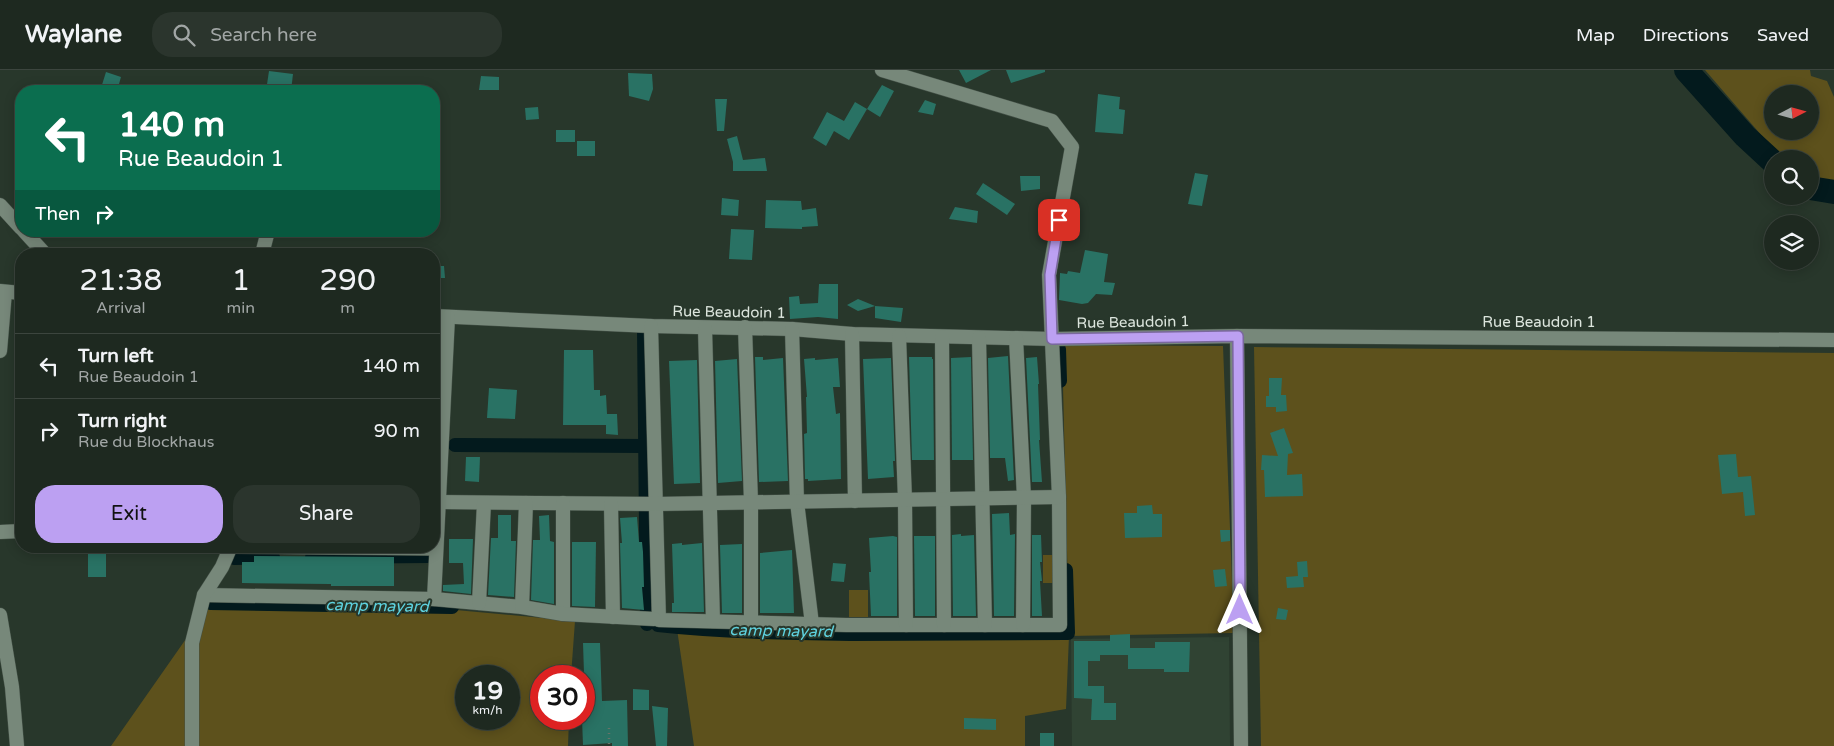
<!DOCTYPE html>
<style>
body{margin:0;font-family:"Varela Round",sans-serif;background:#2b352d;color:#f1f3f6;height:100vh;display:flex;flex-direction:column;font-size:19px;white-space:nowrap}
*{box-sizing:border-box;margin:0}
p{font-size:16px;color:#a1a6a5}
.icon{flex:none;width:28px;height:28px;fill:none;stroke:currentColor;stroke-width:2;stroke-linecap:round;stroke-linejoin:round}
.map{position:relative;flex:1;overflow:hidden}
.sheet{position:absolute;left:15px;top:178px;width:425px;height:305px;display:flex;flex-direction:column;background:#1e2920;border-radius:20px;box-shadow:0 2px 12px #0003,0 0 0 1px #3c453e}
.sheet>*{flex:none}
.hud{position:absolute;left:15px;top:15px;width:425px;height:152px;border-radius:20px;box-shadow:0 2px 12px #0003,0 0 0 1px #3c453e;background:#0b6e4f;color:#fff;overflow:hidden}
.needle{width:32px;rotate:84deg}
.controls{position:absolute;left:1764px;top:15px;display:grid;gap:10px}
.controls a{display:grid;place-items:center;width:55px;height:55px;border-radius:50%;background:#1e2920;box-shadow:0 2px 12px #0003,0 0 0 1px #3c453e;font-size:25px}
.speed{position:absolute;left:455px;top:595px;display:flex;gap:10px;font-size:25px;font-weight:700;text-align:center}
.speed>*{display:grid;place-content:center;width:65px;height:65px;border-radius:50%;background:#1e2920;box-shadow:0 2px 12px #0003,0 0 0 1px #3c453e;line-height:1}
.speed small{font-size:12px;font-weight:400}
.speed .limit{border:8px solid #d22;background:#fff;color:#111}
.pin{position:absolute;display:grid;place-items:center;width:42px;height:42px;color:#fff;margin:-21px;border-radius:10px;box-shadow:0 2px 8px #0006}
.me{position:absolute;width:55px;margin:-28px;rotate:0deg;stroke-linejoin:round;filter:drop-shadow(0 0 4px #0008)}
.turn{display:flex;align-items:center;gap:18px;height:105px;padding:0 20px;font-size:22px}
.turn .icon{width:65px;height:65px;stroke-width:2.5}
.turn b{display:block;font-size:35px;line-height:42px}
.then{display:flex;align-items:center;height:48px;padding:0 20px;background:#0003;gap:10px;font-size:19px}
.eta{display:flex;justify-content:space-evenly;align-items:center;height:85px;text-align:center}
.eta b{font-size:30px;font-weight:600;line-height:35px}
.cta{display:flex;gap:10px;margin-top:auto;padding:10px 20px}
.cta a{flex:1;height:58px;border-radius:20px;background:#bca0f2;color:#111;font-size:20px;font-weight:600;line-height:58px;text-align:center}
.cta a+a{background:#2b352d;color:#f1f3f6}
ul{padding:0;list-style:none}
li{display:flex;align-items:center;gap:15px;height:65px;padding:0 20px;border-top:1px solid #3c453e}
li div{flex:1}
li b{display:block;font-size:19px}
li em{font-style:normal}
header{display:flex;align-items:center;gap:30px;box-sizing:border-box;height:70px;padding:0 25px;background:#1e2920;border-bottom:1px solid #3c453e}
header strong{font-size:24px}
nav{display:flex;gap:28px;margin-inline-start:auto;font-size:18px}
.search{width:350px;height:45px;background:#2b352d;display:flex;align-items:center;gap:12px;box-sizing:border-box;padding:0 18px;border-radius:20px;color:#a1a6a5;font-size:19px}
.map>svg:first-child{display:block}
.built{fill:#304333}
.green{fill:#5d511c;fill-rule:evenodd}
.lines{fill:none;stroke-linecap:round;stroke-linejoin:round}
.canal{stroke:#031a1d;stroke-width:14}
.river{stroke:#031a1d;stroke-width:24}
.building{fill:#297264}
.lane-casing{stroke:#455248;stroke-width:8}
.street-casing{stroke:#455248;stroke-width:15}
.path{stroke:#667368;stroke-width:2.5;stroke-dasharray:1 4;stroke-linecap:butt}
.lane{stroke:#77887a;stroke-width:7}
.street{stroke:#77887a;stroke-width:14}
.route-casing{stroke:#7a689d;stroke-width:12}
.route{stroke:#bca0f2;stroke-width:9}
.labels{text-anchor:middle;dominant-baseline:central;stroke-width:4;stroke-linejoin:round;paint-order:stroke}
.street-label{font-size:15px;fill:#dce5dd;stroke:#28372b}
.water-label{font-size:16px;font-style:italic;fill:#5ed2df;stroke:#28372b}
</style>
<header>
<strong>Waylane</strong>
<div class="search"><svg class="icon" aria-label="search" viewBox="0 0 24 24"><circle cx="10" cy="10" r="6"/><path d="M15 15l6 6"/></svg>Search here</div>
<nav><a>Map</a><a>Directions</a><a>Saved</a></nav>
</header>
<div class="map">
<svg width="1834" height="676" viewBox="0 0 1834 676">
<rect width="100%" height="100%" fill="#28372b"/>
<path class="built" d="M1229 567 1230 676H1072L1071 569Z"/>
<g class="green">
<path d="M1705 0H1810L1811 6 1827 11 1834 27V114L1814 113 1810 110V89H1782ZM1772 24H1810V61H1772Z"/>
<path d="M1062 275 1223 276 1234 563 1069 566 1066 639 1025 646V676H694L677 559 1069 563Z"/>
<path d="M1254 277 1834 283V676H1261Z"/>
<rect x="1043" y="485" width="13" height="28"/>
<rect x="849" y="520" width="19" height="27"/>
<path d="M209 536 434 538 575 551 571 606H541V649H569L568 676H111ZM466 606H509V649H466Z"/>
</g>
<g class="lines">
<g class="canal">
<path d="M644 259 647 554"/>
<path d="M1059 279 1060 311"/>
<path d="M434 311H435"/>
<path d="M434 327H435"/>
<path d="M455 375 646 376"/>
<path d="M312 487 429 486"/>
<path d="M234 488 273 487"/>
<path d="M210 533 452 537"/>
<path d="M658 555C722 562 787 563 851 564 924 564 996 564 1068 563L1066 500"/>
</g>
<g class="river">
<path d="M1686 0 1745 66 1772 91"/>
<path d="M1810 118 1834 122"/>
</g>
</g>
<g class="building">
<path d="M959 0H991L966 13Z"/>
<path d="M1006 0H1045V2L1011 13Z"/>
<path d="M269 1 293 4 291 21H266Z"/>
<path d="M106 2 121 7 117 21 101 18Z"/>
<path d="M628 3 652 4 653 19 649 31 629 26Z"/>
<path d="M481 6 499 7V20H479Z"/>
<path d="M882 15 894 21 880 47 867 39Z"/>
<path d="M1098 24 1120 27 1119 39 1125 40 1123 64 1095 62Z"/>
<path d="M715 29H727L724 61H717Z"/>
<path d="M925 30 936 34 933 45 918 42Z"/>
<path d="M855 32 867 39 849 70 834 61 826 76 813 68 827 42 844 51Z"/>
<path d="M538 37 539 49 526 50 525 38Z"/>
<rect x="556" y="60" width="19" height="12"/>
<path d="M737 66 743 90 765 88 767 101H733V92L727 69Z"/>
<rect x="577" y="71" width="18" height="15"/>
<path d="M1195 103 1208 105 1202 136 1188 134Z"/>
<path d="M1020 106H1040V119L1021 121Z"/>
<path d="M983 113 1015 134 1007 145 976 124Z"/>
<path d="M722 128 739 130 738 146 721 145Z"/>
<path d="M766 130 801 131 802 140 816 138 818 156 802 157V159L765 158Z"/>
<path d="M955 137 978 141 977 153 949 149Z"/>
<path d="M731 159 754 160 752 190 729 189Z"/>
<path d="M1085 180 1108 184 1104 212 1115 213 1112 225 1096 224 1088 233 1082 234 1059 230 1060 203 1067 204 1068 201 1080 203Z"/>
<path d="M434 196H444L445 208H434Z"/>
<path d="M819 214H838V249L818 247 790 249 789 227 799 226 800 234 818 233Z"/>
<path d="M858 229 875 236 903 238 901 252 875 248V236L858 241 847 235Z"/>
<path d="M564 280H593L594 320H600V326L606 325 607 344H617L618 365 606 364V355H563Z"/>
<path d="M1008 286 1014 410 1008 411 1005 388H990L988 288Z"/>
<path d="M755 287H763V290L783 288 788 411 759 412Z"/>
<path d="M909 287H932V289H933L934 390H912Z"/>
<path d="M971 287 973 390H952L951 288Z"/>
<path d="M1037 287 1039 314H1038L1040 370H1039L1042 412H1032L1026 288Z"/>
<path d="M815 288V290L838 288 840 317H833L836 344 840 343 841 409 808 411V409H805L804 364 807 363 806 327H807L804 289Z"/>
<path d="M891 288 895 391H893L894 407 868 409 863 289Z"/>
<path d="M737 289 742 411 718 413 715 291Z"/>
<path d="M697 290 700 413 674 414 669 291Z"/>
<path d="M1269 308H1282L1281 325H1286L1287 341 1276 342V337H1266V326H1269Z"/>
<path d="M489 318 517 320 515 349 487 348Z"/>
<path d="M1284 358 1293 383 1288 384 1287 405 1302 404 1303 426 1265 427 1264 400H1261L1262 385 1278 386 1270 363Z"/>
<path d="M1736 384 1738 407 1751 406 1755 445 1745 446 1743 422 1722 424 1718 385Z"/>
<path d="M466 387H480L479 412 465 411Z"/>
<path d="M1152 435 1153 444H1162V467L1125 468 1124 443H1137V436Z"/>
<path d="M1009 443 1010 465 1015 464 1014 546H994L992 444Z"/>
<path d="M498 445H511V471H516L514 527 488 525 491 468H498Z"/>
<path d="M549 445 550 471 554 472V534L531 530 533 470H540L539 446Z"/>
<path d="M637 447 639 472H642L643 482 644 517H642L644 540 622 538 620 473H622L620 448Z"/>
<path d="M1220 460H1230V471L1221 472Z"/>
<path d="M961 464V466L974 465 976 546H953L952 465Z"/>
<path d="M1032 465H1041L1042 492H1040L1042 511H1040L1042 546H1032Z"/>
<path d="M893 466 897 467V546H871L869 502H871L869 468Z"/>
<path d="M914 466H935V546H915Z"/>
<path d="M449 469H473L471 524 443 521V515L464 514 463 493H449Z"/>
<path d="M572 472H596L595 537 572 536Z"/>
<path d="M682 473V475L702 473 704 542H672V533H674L672 474Z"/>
<path d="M742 474V543H722L720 475Z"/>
<rect x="88" y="476" width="18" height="31"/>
<path d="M792 480 794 543H760V483Z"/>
<path d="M254 486 394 487V516H331V514L242 513V492H254Z"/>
<path d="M1307 491 1308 507H1303L1304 517 1287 518 1286 507 1298 506 1297 492Z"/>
<path d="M833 493 846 494 844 512 831 511Z"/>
<path d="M1225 499 1227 516 1215 517 1213 500Z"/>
<path d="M1278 538 1288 540 1286 550 1276 549Z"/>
<path d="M1130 564V578H1155V572H1190L1189 602H1164V599H1128V585H1100V591H1088V616H1104V633H1116V650H1091L1092 629 1074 628V571H1110V565Z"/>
<path d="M583 573H600L602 631 627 630 628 676H612V673L583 675 582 649H584L585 634Z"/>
<path d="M633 619 649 620V640H633Z"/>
<path d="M652 636 668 638 667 676H656Z"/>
<path d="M964 648 996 649V660L964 659Z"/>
<rect x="1040" y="663" width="14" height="13"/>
</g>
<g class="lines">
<g class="lane-casing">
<g id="lane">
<path d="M434 290 445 291"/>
<path d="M229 480 436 482"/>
</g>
</g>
<g class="street-casing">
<g id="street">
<path d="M0 135 21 158"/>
<path d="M24 161 45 184"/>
<path d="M262 184 268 161"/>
<path d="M0 221 21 223"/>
<path d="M434 246 651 256 792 259 852 264 1052 269 1237 266 1834 270"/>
<path d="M651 256 659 550 846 555H1060L1059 427 1049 205 1072 77 1052 51 882 0"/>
<path d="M745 257 751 432V552"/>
<path d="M705 258 713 551"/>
<path d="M792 259 797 432 812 554"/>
<path d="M852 264 855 431"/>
<path d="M899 266 905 430 906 555"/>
<path d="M1237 266 1241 676"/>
<path d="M942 267 944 555"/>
<path d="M979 268 985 555"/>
<path d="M1016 268 1024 428 1023 555"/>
<path d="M0 281 5 222"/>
<path d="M438 432 656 434 1059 427"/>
<path d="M563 433V544"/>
<path d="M611 434 613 547"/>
<path d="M0 462 21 461"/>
<path d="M204 525 434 529 522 537 563 544 654 549"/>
<path d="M434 529 448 247"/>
<path d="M479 533 484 433"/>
<path d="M522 537 526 433"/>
<path d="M0 545 12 617 17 676"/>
<path d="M192 676V573L204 525 222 497 231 476"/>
</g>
</g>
<path class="path" d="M609 658V676"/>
<use href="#lane" class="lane"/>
<use href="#street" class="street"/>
</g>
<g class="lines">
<g class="route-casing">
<path id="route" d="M1059 150 1050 205 1052 269 1238 266 1240 540"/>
</g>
<use href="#route" class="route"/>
</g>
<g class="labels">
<g class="street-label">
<text transform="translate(729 242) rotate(1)">Rue Beaudoin 1</text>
<text transform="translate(1133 252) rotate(-1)">Rue Beaudoin 1</text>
<text x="1539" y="252">Rue Beaudoin 1</text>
</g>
<g class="water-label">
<text transform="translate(377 536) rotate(1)">camp mayard</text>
<text transform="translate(781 561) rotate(1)">camp mayard</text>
</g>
</g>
</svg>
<div class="controls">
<a><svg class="needle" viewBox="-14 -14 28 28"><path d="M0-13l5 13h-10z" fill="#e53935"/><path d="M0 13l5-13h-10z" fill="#a1a6a5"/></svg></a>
<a><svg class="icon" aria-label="search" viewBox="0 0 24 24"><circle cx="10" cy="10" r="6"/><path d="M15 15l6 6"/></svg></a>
<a><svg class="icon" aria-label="layers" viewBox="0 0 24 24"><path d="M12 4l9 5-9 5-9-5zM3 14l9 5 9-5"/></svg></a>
</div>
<div class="speed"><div>19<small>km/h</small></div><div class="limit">30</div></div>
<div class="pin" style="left:1059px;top:150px;background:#d93025"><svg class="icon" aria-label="arrive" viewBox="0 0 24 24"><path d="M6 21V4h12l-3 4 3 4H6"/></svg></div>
<svg class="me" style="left:1240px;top:540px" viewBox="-20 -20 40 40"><path d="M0-17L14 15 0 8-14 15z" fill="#bca0f2" stroke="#fff" stroke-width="4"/></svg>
<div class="hud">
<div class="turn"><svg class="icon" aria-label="left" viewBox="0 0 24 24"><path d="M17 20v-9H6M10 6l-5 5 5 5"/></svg><div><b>140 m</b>Rue Beaudoin 1</div></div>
<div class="then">Then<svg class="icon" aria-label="right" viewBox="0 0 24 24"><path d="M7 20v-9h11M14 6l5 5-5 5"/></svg></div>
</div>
<section class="sheet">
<div class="eta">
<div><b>21:38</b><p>Arrival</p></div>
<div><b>1</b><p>min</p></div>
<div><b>290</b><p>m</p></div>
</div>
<ul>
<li><svg class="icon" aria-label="left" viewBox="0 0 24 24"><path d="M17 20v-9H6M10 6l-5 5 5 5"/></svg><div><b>Turn left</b><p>Rue Beaudoin 1</p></div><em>140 m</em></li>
<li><svg class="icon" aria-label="right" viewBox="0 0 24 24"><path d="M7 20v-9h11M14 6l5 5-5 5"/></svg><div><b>Turn right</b><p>Rue du Blockhaus</p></div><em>90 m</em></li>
</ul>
<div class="cta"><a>Exit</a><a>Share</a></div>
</section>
</div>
